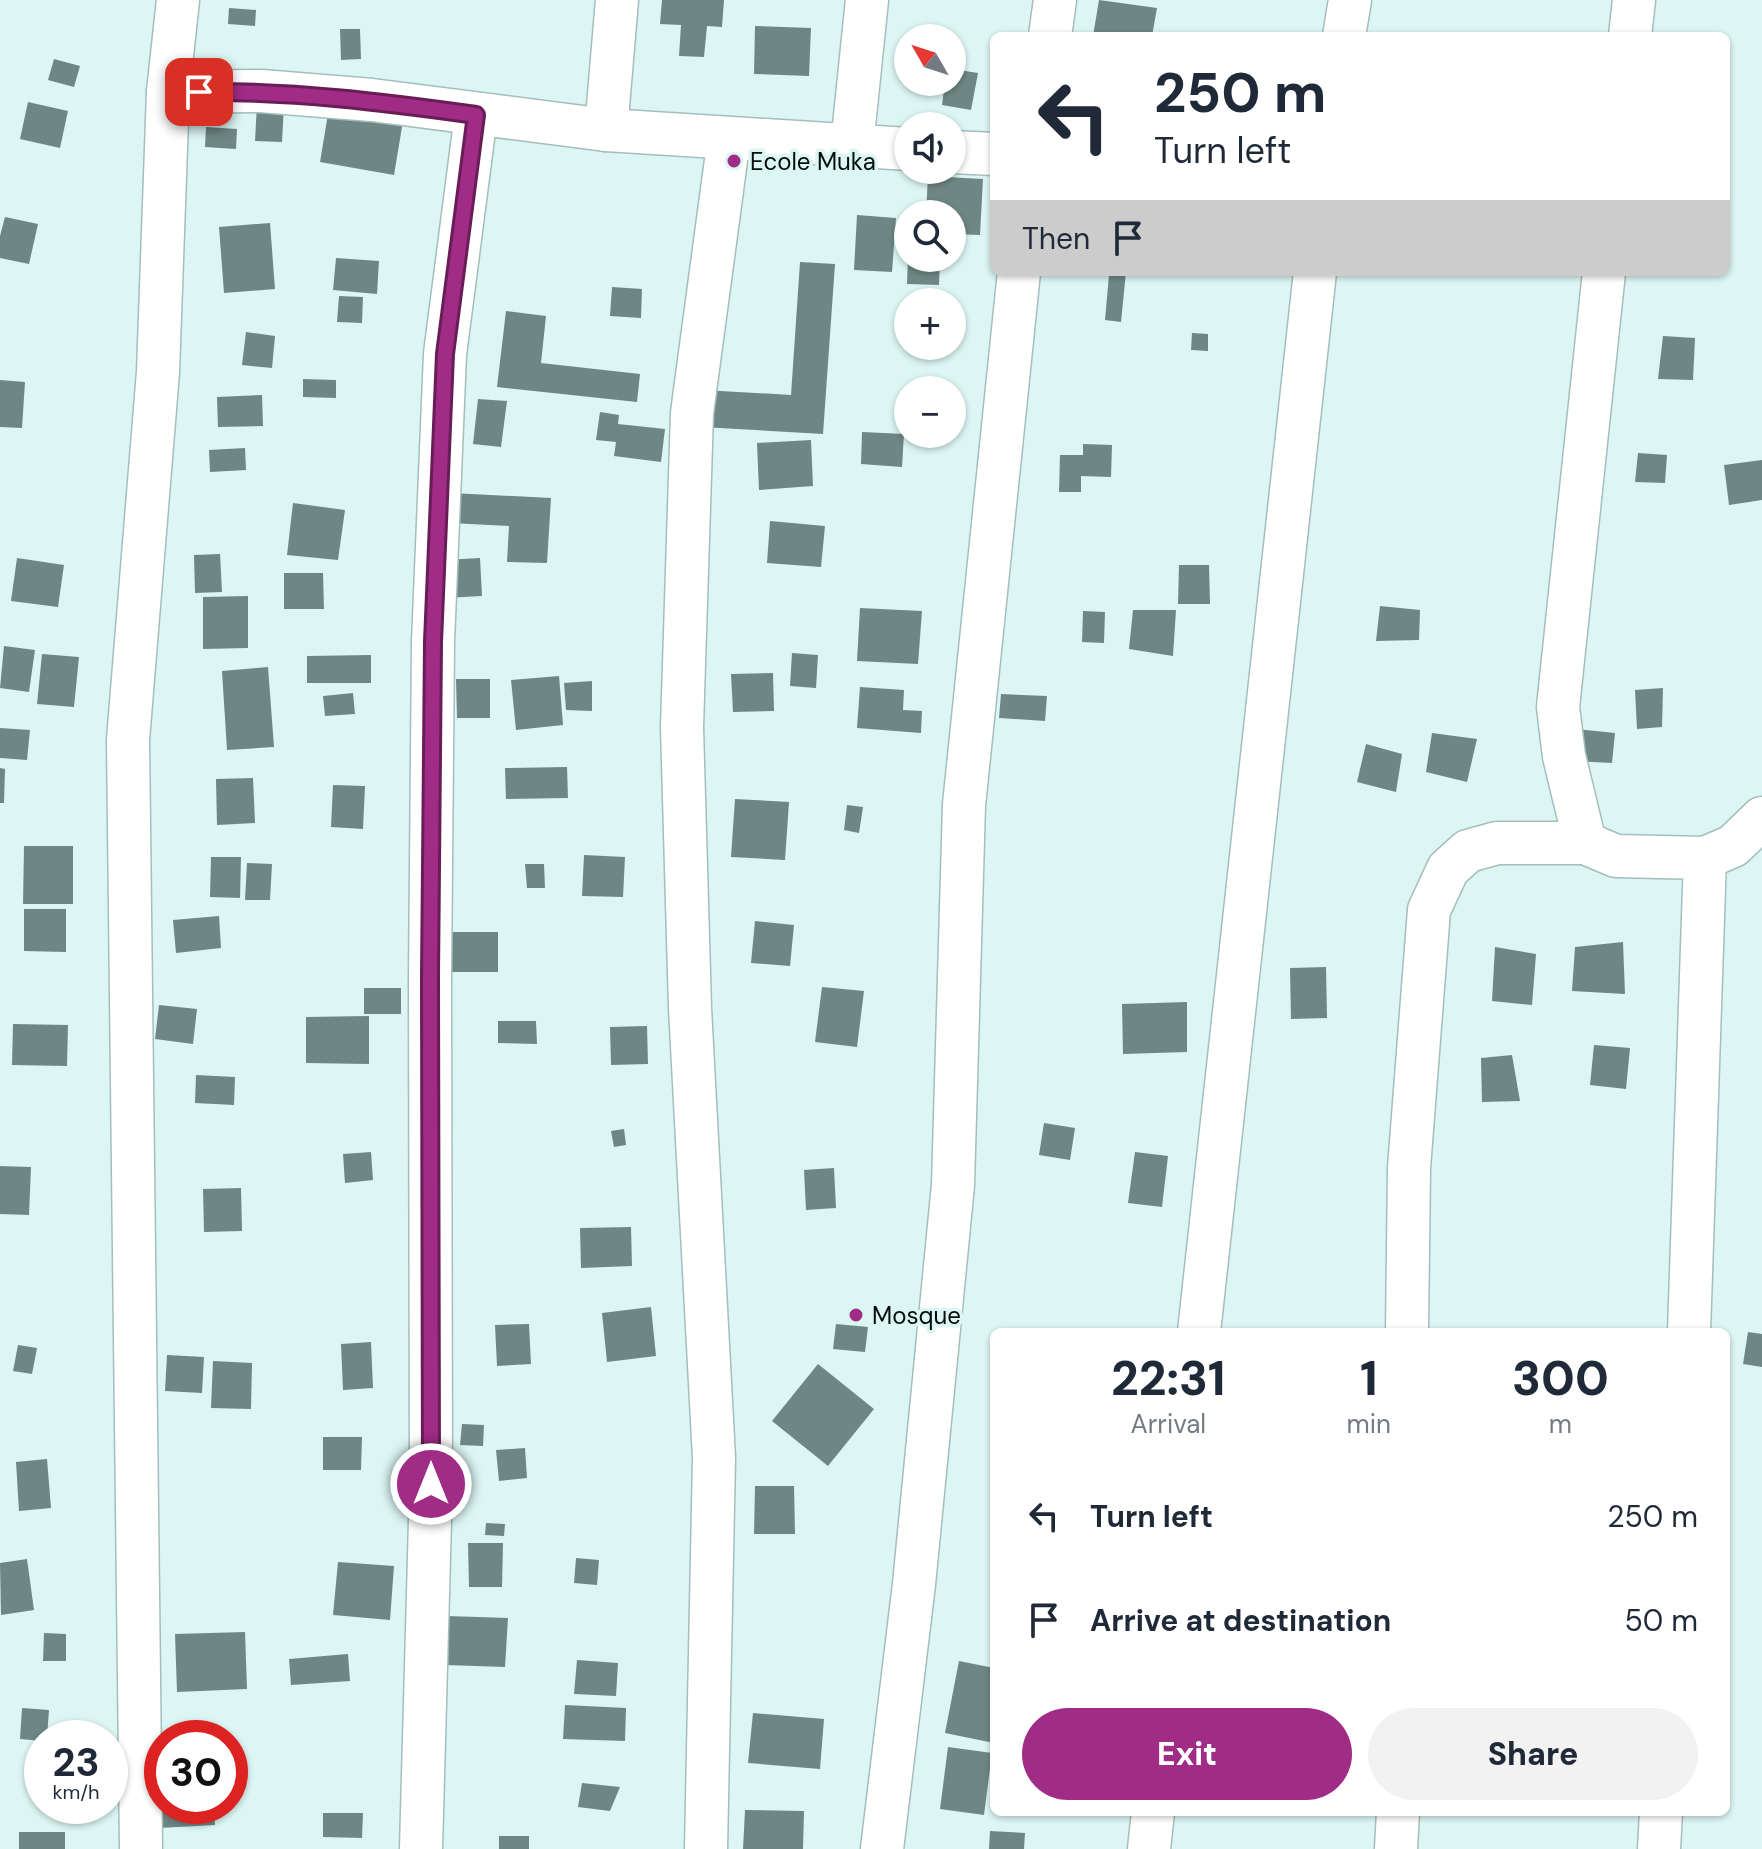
<!DOCTYPE html>
<meta charset="utf-8">
<style>
body{margin:0;font-family:"DM Sans",sans-serif;background:#f2f2f3;color:#1f2937;height:100vh;display:flex;flex-direction:column;font-size:30px;white-space:nowrap}
*{box-sizing:border-box;margin:0}
p{font-size:26px;color:#747a83}
.icon{flex:none;width:44px;height:44px;fill:none;stroke:currentColor;stroke-width:2;stroke-linecap:round;stroke-linejoin:round}
.map{position:relative;flex:1;overflow:hidden}
.details{position:absolute;left:990px;top:1328px;width:740px;height:488px;display:flex;flex-direction:column;background:#fff;border-radius:12px;box-shadow:0 2px 6px #0004}
.details>*{flex:none}
.banner{position:absolute;left:990px;top:32px;width:740px;height:244px;border-radius:12px;box-shadow:0 2px 6px #0004;background:#fff;color:#1f2937;overflow:hidden}
.needle{width:52px;rotate:309deg}
.fabs{position:absolute;left:894px;top:24px;display:grid;gap:16px}
.fabs a{display:grid;place-items:center;width:72px;height:72px;border-radius:50%;background:#fff;box-shadow:0 2px 6px #0004;font-size:40px}
.speed{position:absolute;left:24px;top:1720px;display:flex;gap:16px;font-size:40px;font-weight:700;text-align:center}
.speed>*{display:grid;place-content:center;width:104px;height:104px;border-radius:50%;background:#fff;box-shadow:0 2px 6px #0004;line-height:1}
.speed small{font-size:20px;font-weight:400}
.speed .limit{border:12px solid #d22;background:#fff;color:#111}
.pin{position:absolute;display:grid;place-items:center;width:68px;height:68px;color:#fff;margin:-34px;border-radius:16px;box-shadow:0 4px 12px #0006}
.me{position:absolute;width:88px;margin:-44px;rotate:0deg;stroke-linejoin:round;filter:drop-shadow(0 0 6px #0008)}
.turn{display:flex;align-items:center;gap:28px;height:168px;padding:0 32px;font-size:36px}
.turn .icon{width:104px;height:104px;stroke-width:2.5}
.turn b{display:block;font-size:56px;line-height:68px}
.then{display:flex;align-items:center;height:76px;padding:0 32px;background:#0003;gap:16px;font-size:30px}
.eta{display:flex;justify-content:space-evenly;align-items:center;height:136px;text-align:center}
.eta b{font-size:48px;font-weight:800;line-height:56px}
.button{display:flex;gap:16px;margin-top:auto;padding:16px 32px}
.button a{flex:1;height:92px;border-radius:48px;background:#a12c86;color:#fff;font-size:32px;font-weight:800;line-height:92px;text-align:center}
.button a+a{background:#f2f2f3;color:#1f2937}
ul{padding:0;list-style:none}
li{display:flex;align-items:center;gap:24px;height:104px;padding:0 32px}
li div{flex:1}
li b{display:block;font-size:30px}
li em{font-style:normal}
.map>svg:first-child{display:block}
.building{fill:#6f8784}
.lines{fill:none;stroke-linecap:round;stroke-linejoin:round}
.street-casing{stroke:#a5bebc;stroke-width:45}
.street{stroke:#fff;stroke-width:42}
.route-casing{stroke:#691d57;stroke-width:20}
.route{stroke:#a12c86;stroke-width:14}
.poi-dot{fill:#a12c86;stroke:#dcf6f3;stroke-width:3}
.labels{text-anchor:middle;dominant-baseline:central;stroke-width:7;stroke-linejoin:round;paint-order:stroke}
.poi-label{font-size:24px;fill:#050d0c;stroke:#dcf6f3;text-anchor:start}
</style>
<div class="map">
<svg width="1762" height="1849" viewBox="0 0 1762 1849">
<rect width="100%" height="100%" fill="#dcf6f3"/>
<g class="building">
<path d="M662 0H724L722 27 707 26 704 57 679 56 681 25 660 24Z"/>
<path d="M1099 0 1157 8 1152 36H1093Z"/>
<path d="M229 8 256 10 255 26 228 24Z"/>
<path d="M755 26 811 28 809 76 754 74Z"/>
<path d="M340 29H360L361 59 341 60Z"/>
<path d="M54 59 80 66 74 87 48 80Z"/>
<path d="M952 69 978 73 971 110 942 105 945 82H952Z"/>
<path d="M28 102 68 111 60 148 20 139Z"/>
<path d="M330 102 404 115 394 175 320 162Z"/>
<path d="M257 104 284 105 282 142 255 141Z"/>
<path d="M206 127 237 129 236 149 205 147Z"/>
<path d="M928 176 983 179 980 235 952 234V214H926Z"/>
<path d="M857 215 896 218 892 272 854 270Z"/>
<path d="M5 217 38 224 29 264 0 258V236Z"/>
<path d="M270 223 275 289 224 293 219 227Z"/>
<path d="M336 258 379 261 377 294 333 290Z"/>
<path d="M908 258H940L939 285 907 284Z"/>
<path d="M800 262 835 264 823 434 701 427 703 390 791 395Z"/>
<path d="M1097 272H1126L1121 322 1105 320 1109 275Z"/>
<path d="M612 287 642 289 641 318 610 316Z"/>
<path d="M339 296 363 297 362 323 337 322Z"/>
<path d="M506 311 546 316 541 363 640 374 637 402 497 387Z"/>
<path d="M246 332 275 336 272 368 242 365Z"/>
<path d="M1192 333 1208 334V351L1191 350Z"/>
<path d="M1663 336 1695 338 1693 380 1658 379Z"/>
<path d="M303 379 336 380V398L303 397Z"/>
<path d="M0 380 25 382 22 428 0 427Z"/>
<path d="M262 395 263 426 218 427 217 397Z"/>
<path d="M478 399 507 401 501 447 473 444Z"/>
<path d="M600 412 619 415 618 424 665 429 661 462 614 456 616 442 596 440Z"/>
<path d="M862 432 904 434 902 467 861 464Z"/>
<path d="M811 440 813 486 759 490 757 443Z"/>
<path d="M1083 444 1112 445 1111 477 1081 476V492H1059L1060 455H1083Z"/>
<path d="M245 448 246 470 210 472 209 450Z"/>
<path d="M1638 453 1667 455 1665 483 1635 482Z"/>
<path d="M1762 460V500L1729 505 1724 465Z"/>
<path d="M451 493 551 498 547 563 507 562 509 526 450 523Z"/>
<path d="M293 503 345 510 338 560 287 555Z"/>
<path d="M770 521 825 526 821 567 767 563Z"/>
<path d="M220 554 222 592 195 593 194 555Z"/>
<path d="M17 558 64 565 58 607 11 601Z"/>
<path d="M480 558 482 596 444 598 443 560Z"/>
<path d="M1179 565H1209L1210 604H1178Z"/>
<path d="M284 573H323L324 609H284Z"/>
<path d="M248 596V648L203 649V597Z"/>
<path d="M1380 606 1420 610 1419 640 1376 641Z"/>
<path d="M860 608 922 611 918 664 857 661Z"/>
<path d="M1133 610H1176L1173 656 1129 649Z"/>
<path d="M1083 611 1105 612 1104 643 1082 642Z"/>
<path d="M4 646 35 650 29 692 0 688Z"/>
<path d="M792 653 818 655 816 688 790 686Z"/>
<path d="M42 654 79 657 74 707 37 704Z"/>
<path d="M371 655V683H307V656Z"/>
<path d="M268 667 274 747 227 750 222 671Z"/>
<path d="M773 673 774 711 733 712 731 674Z"/>
<path d="M559 676 563 725 516 730 511 680Z"/>
<path d="M456 679H490V718H457Z"/>
<path d="M592 681V711L566 710 564 683Z"/>
<path d="M860 687 904 690 903 710 922 711 921 733 857 728Z"/>
<path d="M1663 688 1662 727 1637 729 1635 690Z"/>
<path d="M353 693 355 714 325 716 323 696Z"/>
<path d="M1001 694 1047 696 1045 721 999 718Z"/>
<path d="M0 728 30 730 27 760 0 758Z"/>
<path d="M1576 729 1615 733 1612 763 1573 761Z"/>
<path d="M1432 733 1477 739 1467 782 1426 772Z"/>
<path d="M1366 744 1402 754 1396 792 1357 782Z"/>
<path d="M567 767 568 798 506 799 505 768Z"/>
<path d="M0 768 5 769 4 803H0Z"/>
<path d="M253 778 255 823 217 825 216 779Z"/>
<path d="M333 785 365 786 363 829 331 827Z"/>
<path d="M735 799 789 802 785 860 731 857Z"/>
<path d="M847 805 863 807 859 833 844 830Z"/>
<path d="M24 846H73V904H23Z"/>
<path d="M584 855 625 857 623 897 582 896Z"/>
<path d="M211 857H241L240 898 210 897Z"/>
<path d="M247 863 272 864 270 900H245Z"/>
<path d="M525 864H544L545 888H527Z"/>
<path d="M24 909H66V952L24 951Z"/>
<path d="M219 916 221 948 176 953 173 920Z"/>
<path d="M755 921 794 925 790 966 751 963Z"/>
<path d="M446 932H498V972H445Z"/>
<path d="M1623 942 1625 994 1572 991 1575 947Z"/>
<path d="M1495 947 1536 954 1532 1005 1492 1001Z"/>
<path d="M1326 967 1327 1018 1291 1019 1290 968Z"/>
<path d="M822 987 864 991 857 1047 815 1042Z"/>
<rect x="364" y="988" width="37" height="26"/>
<path d="M1187 1002V1052L1123 1054 1122 1004Z"/>
<path d="M159 1005 197 1009 193 1044 155 1039Z"/>
<path d="M369 1016V1064L306 1063V1017Z"/>
<path d="M498 1021H536L537 1044 498 1043Z"/>
<path d="M13 1024 68 1025 67 1066 12 1065Z"/>
<path d="M647 1026 648 1064 611 1065 610 1027Z"/>
<path d="M1594 1045 1630 1048 1626 1089 1590 1085Z"/>
<path d="M1512 1055 1520 1101 1482 1102 1481 1058Z"/>
<path d="M196 1075 235 1077 234 1105 195 1103Z"/>
<path d="M1044 1123 1075 1128 1070 1160 1039 1155Z"/>
<path d="M624 1129 626 1145 614 1147 611 1131Z"/>
<path d="M371 1152 373 1180 345 1183 343 1154Z"/>
<path d="M1135 1152 1168 1156 1162 1207 1128 1203Z"/>
<path d="M0 1166 31 1167 29 1215 0 1214Z"/>
<path d="M834 1168 836 1208 806 1210 804 1170Z"/>
<path d="M241 1188 242 1231 204 1232 203 1189Z"/>
<path d="M631 1227 632 1266 581 1268 580 1228Z"/>
<path d="M651 1307 656 1356 607 1362 602 1313Z"/>
<path d="M529 1324 531 1364 497 1366 495 1325Z"/>
<path d="M836 1324 868 1327 865 1352 833 1349Z"/>
<path d="M1748 1332 1762 1334V1367L1743 1364Z"/>
<path d="M371 1342 373 1388 343 1390 341 1344Z"/>
<path d="M18 1345 37 1348 32 1374 13 1371Z"/>
<path d="M167 1355 204 1357 202 1393 165 1391Z"/>
<path d="M213 1361 252 1363 251 1409 211 1408Z"/>
<path d="M818 1364 874 1409 828 1466 772 1421Z"/>
<path d="M462 1424 484 1425 483 1446 460 1445Z"/>
<path d="M323 1437H362L361 1470H323Z"/>
<path d="M525 1448 527 1478 499 1481 496 1450Z"/>
<path d="M47 1459 51 1508 19 1511 16 1462Z"/>
<path d="M755 1486H794L795 1534H754Z"/>
<path d="M486 1523 505 1524 504 1536 485 1535Z"/>
<path d="M468 1543H503L502 1587H469Z"/>
<path d="M576 1558 599 1560 597 1585 574 1583Z"/>
<path d="M27 1559 34 1610 1 1615 0 1563Z"/>
<path d="M338 1562 394 1566 390 1620 333 1615Z"/>
<path d="M447 1616 508 1618 505 1667 445 1665Z"/>
<path d="M245 1632 247 1689 177 1692 175 1634Z"/>
<path d="M44 1633 66 1634V1661H43Z"/>
<path d="M348 1654 350 1681 291 1685 289 1659Z"/>
<path d="M577 1660 618 1663 616 1696 574 1694Z"/>
<path d="M959 1661 994 1668V1743L945 1733Z"/>
<path d="M565 1705 626 1708 625 1741 563 1739Z"/>
<path d="M22 1708 49 1710 47 1738H42V1741L20 1739Z"/>
<path d="M753 1713 824 1719 820 1769 748 1763Z"/>
<path d="M948 1747 992 1753 984 1815 940 1809Z"/>
<path d="M582 1783 620 1787 610 1811 578 1807Z"/>
<path d="M157 1792H162V1806H214L215 1825 159 1828Z"/>
<path d="M745 1810 804 1811 803 1849H743Z"/>
<path d="M323 1813H363L362 1838 323 1837Z"/>
<path d="M990 1831 1025 1833 1024 1849H989Z"/>
<rect x="19" y="1832" width="46" height="17"/>
<rect x="499" y="1836" width="30" height="13"/>
</g>
<g class="lines">
<g class="street-casing">
<g id="street">
<path d="M1050 36 1055 0"/>
<path d="M1344 36 1350 0"/>
<path d="M1630 36 1634 0"/>
<path d="M168 92 261 91 372 100 606 130 908 149"/>
<path d="M606 130 617 0"/>
<path d="M852 145 867 0"/>
<path d="M952 152 994 154"/>
<path d="M1604 272 1558 707 1564 756 1585 843 1616 856 1705 858 1689 1332"/>
<path d="M1705 858 1733 846 1762 818"/>
<path d="M1199 1332 1315 272"/>
<path d="M1407 1332 1409 1168 1429 910 1448 869 1468 851 1497 843H1585"/>
<path d="M141 1849 128 740 158 372 168 92 178 0"/>
<path d="M421 1849 431 1484 430 977 433 642 445 354 476 115"/>
<path d="M706 1849 714 1458 690 1008 682 727 692 413 729 138"/>
<path d="M882 1849 914 1584 953 1185 964 805 1019 272"/>
<path d="M1149 1849 1153 1812"/>
<path d="M1396 1849 1398 1812"/>
<path d="M1659 1849 1661 1812"/>
</g>
</g>
<use href="#street" class="street"/>
</g>
<g class="lines">
<g class="route-casing">
<path id="route" d="M199 92C293 91 383 102 476 115L445 354 433 642 430 977 431 1484"/>
</g>
<use href="#route" class="route"/>
</g>
<g class="poi-dot">
<circle cx="734" cy="161" r="8"/>
<circle cx="856" cy="1315" r="8"/>
</g>
<g class="labels">
<g class="poi-label">
<text x="750" y="161">Ecole Muka</text>
<text x="872" y="1315">Mosque</text>
</g>
</g>
</svg>
<div class="fabs">
<a><svg class="needle" viewBox="-14 -14 28 28"><path d="M0-13l5 13h-10z" fill="#e53935"/><path d="M0 13l5-13h-10z" fill="#747a83"/></svg></a>
<a><svg class="icon" aria-label="sound" viewBox="0 0 24 24"><path d="M4 9h4l5-4v14l-5-4H4zM17 9q2 3 0 6"/></svg></a>
<a><svg class="icon" aria-label="search" viewBox="0 0 24 24"><circle cx="10" cy="10" r="6"/><path d="M15 15l6 6"/></svg></a>
<a>+</a>
<a>−</a>
</div>
<div class="speed"><div>23<small>km/h</small></div><div class="limit">30</div></div>
<div class="pin" style="left:199px;top:92px;background:#d93025"><svg class="icon" aria-label="arrive" viewBox="0 0 24 24"><path d="M6 21V4h12l-3 4 3 4H6"/></svg></div>
<svg class="me" style="left:431px;top:1484px" viewBox="-20 -20 40 40"><circle r="17" fill="#a12c86" stroke="#fff" stroke-width="3"/><path d="M0-11L8 9 0 5-8 9z" fill="#fff"/></svg>
<div class="banner">
<div class="turn"><svg class="icon" aria-label="left" viewBox="0 0 24 24"><path d="M17 20v-9H6M10 6l-5 5 5 5"/></svg><div><b>250 m</b>Turn left</div></div>
<div class="then">Then<svg class="icon" aria-label="arrive" viewBox="0 0 24 24"><path d="M6 21V4h12l-3 4 3 4H6"/></svg></div>
</div>
<section class="details">
<div class="eta">
<div><b>22:31</b><p>Arrival</p></div>
<div><b>1</b><p>min</p></div>
<div><b>300</b><p>m</p></div>
</div>
<ul>
<li><svg class="icon" aria-label="left" viewBox="0 0 24 24"><path d="M17 20v-9H6M10 6l-5 5 5 5"/></svg><div><b>Turn left</b></div><em>250 m</em></li>
<li><svg class="icon" aria-label="arrive" viewBox="0 0 24 24"><path d="M6 21V4h12l-3 4 3 4H6"/></svg><div><b>Arrive at destination</b></div><em>50 m</em></li>
</ul>
<div class="button"><a>Exit</a><a>Share</a></div>
</section>
</div>
